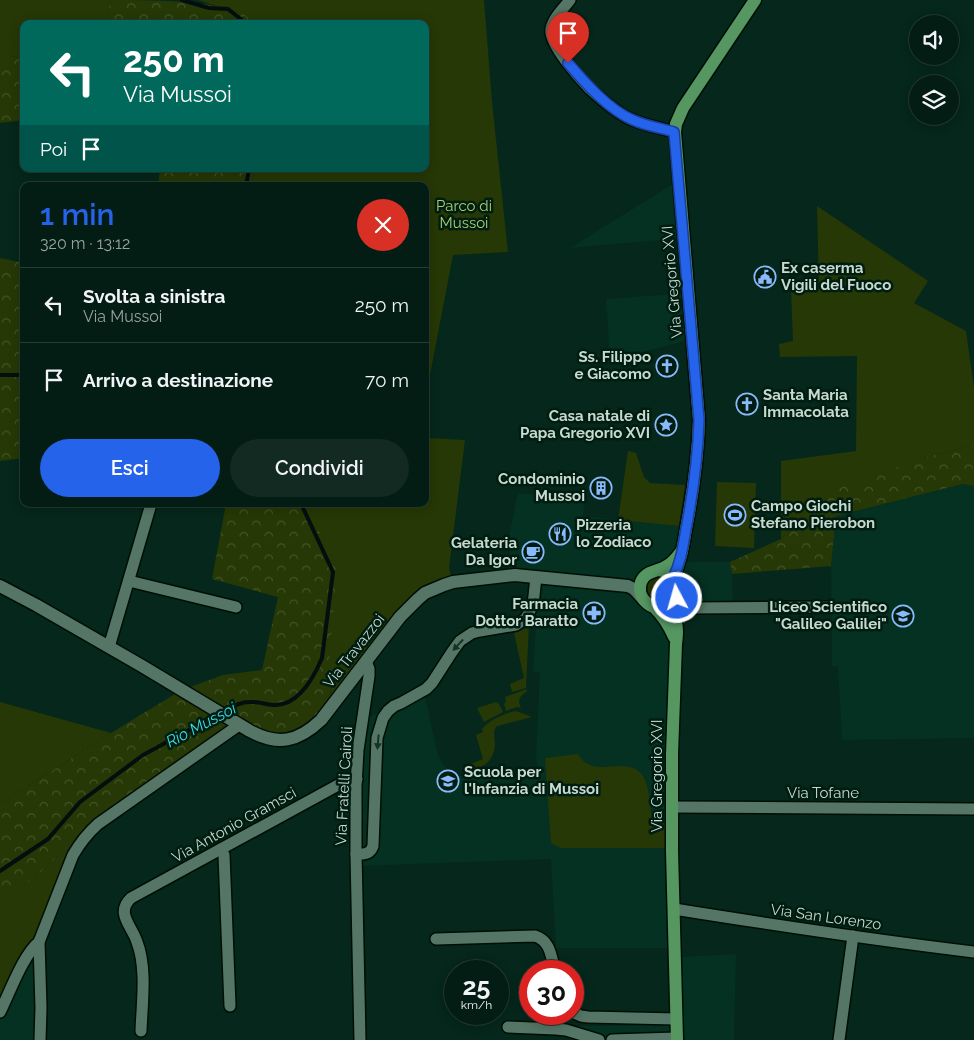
<!DOCTYPE html>
<html lang="it">
<meta charset="utf-8">
<style>
body{margin:0;font-family:Raleway,sans-serif;background:#122a22;color:#f1f3f6;height:100vh;display:flex;flex-direction:column;font-size:19px;white-space:nowrap}
*{box-sizing:border-box;margin:0}
p{font-size:16px;color:#97a2a0}
.icon{flex:none;width:28px;height:28px;fill:none;stroke:currentColor;stroke-width:2;stroke-linecap:round;stroke-linejoin:round}
.map{position:relative;flex:1;overflow:hidden}
.side{position:absolute;left:20px;top:182px;width:409px;height:325px;display:flex;flex-direction:column;background:#041d14;border-radius:10px;box-shadow:0 2px 12px #0003,0 0 0 1px #253b34}
.side>*{flex:none}
.banner{position:absolute;left:20px;top:20px;width:409px;height:152px;border-radius:10px;box-shadow:0 2px 12px #0003,0 0 0 1px #253b34;background:#00695c;color:#fff;overflow:hidden}
.controls{position:absolute;left:909px;top:15px;display:grid;gap:10px}
.controls a{display:grid;place-items:center;width:50px;height:50px;border-radius:50%;background:#041d14;box-shadow:0 2px 12px #0003,0 0 0 1px #253b34;font-size:25px}
.speed{position:absolute;left:444px;top:960px;display:flex;gap:10px;font-size:25px;font-weight:700;text-align:center}
.speed>*{display:grid;place-content:center;width:65px;height:65px;border-radius:50%;background:#041d14;box-shadow:0 2px 12px #0003,0 0 0 1px #253b34;line-height:1}
.speed small{font-size:12px;font-weight:400}
.speed .limit{border:8px solid #d22;background:#fff;color:#111}
.pin{position:absolute;display:grid;place-items:center;width:42px;height:42px;color:#fff;margin:-51px -21px;border-radius:50% 50% 50% 0;rotate:-45deg;box-shadow:0 0 5px #0007}
.pin .icon{rotate:45deg}
.me{position:absolute;width:55px;margin:-28px;rotate:354deg;stroke-linejoin:round;filter:drop-shadow(0 0 4px #0008)}
.turn{display:flex;align-items:center;gap:18px;height:105px;padding:0 20px;font-size:22px}
.turn .icon{width:65px;height:65px;stroke-width:2.5}
.turn b{display:block;font-size:35px;line-height:42px}
.then{display:flex;align-items:center;height:48px;padding:0 20px;background:#0003;gap:10px;font-size:19px}
.round{display:grid;place-items:center;flex:none;width:52px;height:52px;border-radius:26px;background:#122a22}
.overview{display:flex;align-items:center;justify-content:space-between;height:85px;padding:0 20px}
h1{font-size:30px;font-weight:600;line-height:38px;color:#2563eb}
.button{display:flex;gap:10px;margin-top:auto;padding:10px 20px}
.button a{flex:1;height:58px;border-radius:30px;background:#2563eb;color:#fff;font-size:20px;font-weight:600;line-height:58px;text-align:center}
.button a+a{background:#122a22;color:#f1f3f6}
ul{padding:0;list-style:none}
li{display:flex;align-items:center;gap:15px;height:75px;padding:0 20px;border-top:1px solid #253b34}
li div{flex:1}
li b{display:block;font-size:19px}
li em{font-style:normal}
.map>svg:first-child{display:block}
.built{fill:#043121}
.green{fill:#263805}
.forest{fill:url(#forest-crowns)}
.lines{fill:none;stroke-linecap:round;stroke-linejoin:round}
.stream{stroke:#030e0f;stroke-width:4}
.minor-casing{stroke:#000f06;stroke-width:14}
.tertiary-casing{stroke:#000f06;stroke-width:15}
.primary-casing{stroke:#000f06;stroke-width:15}
.minor{stroke:#557666;stroke-width:11}
.tertiary{stroke:#557666;stroke-width:12}
.primary{stroke:#559661;stroke-width:12}
.oneway{fill:#153326}
.route-casing{stroke:#184099;stroke-width:12}
.route{stroke:#2563eb;stroke-width:9}
.labels{text-anchor:middle;dominant-baseline:central;stroke-width:5;stroke-linejoin:round;paint-order:stroke}
.park-label{font-size:15px;fill:#a8cd72;stroke:#001d11}
.poi-label{font-size:15px;font-weight:bold;fill:#c8d9d0;stroke:#001d11;text-anchor:end}
.street-label{font-size:15px;fill:#c8d9d0;stroke:#001d11}
.water-label{font-size:16px;font-style:italic;fill:#3dd9e3;stroke:#001d11}
</style>
<div class="map">
<svg width="974" height="1040" viewBox="0 0 974 1040">
<defs>
<pattern id="forest-crowns" width="20" height="18" patternUnits="userSpaceOnUse" patternTransform="scale(1.25)"><rect width="20" height="18" fill="#263805"/><path d="M2 6a3 3 0 1 1 6 0M12 15a3 3 0 1 1 6 0" fill="none" stroke="#445428"/></pattern>
</defs>
<rect width="100%" height="100%" fill="#06271b"/>
<g class="built">
<path d="M676 182 682 238 570 248Z"/>
<path d="M687 293 692 339 610 361 606 299Z"/>
<path d="M963 484 974 486V738L842 740 838 666H832L831 566 836 516Z"/>
<path d="M518 493 585 499 583 516 687 527 682 562H730L732 574 733 611 677 610 678 948H556L551 859 358 866 356 786 366 719 423 688 438 755 445 767 458 776H538L536 757 540 672H533L539 579 510 578V531Z"/>
<path d="M43 942V1040H0V1004Z"/>
<path d="M736 954 734 1040H579V1026H613L679 1024 678 957Z"/>
</g>
<g class="green">
<path d="M0 0H111L104 24H24V60L0 52Z"/>
<path d="M198 0H484L492 102 508 252 453 255 425 401V186H252L254 169H425V24H252L245 15Z"/>
<path d="M817 206 928 281 914 303 966 331 974 388V445L923 458 799 523 781 539V461L856 451 857 356 780 357 779 344 793 341 791 291 819 289Z"/>
<path d="M425 438 465 440 449 568 452 580 432 585 332 701 307 504H425Z"/>
<path d="M628 451 636 453 644 477 650 483 685 485 679 526 618 520Z"/>
<path d="M717 482 756 483 754 548 715 546Z"/>
<circle cx="658" cy="588" r="11"/>
<path d="M529 623 526 688 512 692 510 684 524 678 514 633 524 629Z"/>
<path d="M527 689V691C520 696 517 700 521 708L517 707 506 711 504 704 506 702 505 697Z"/>
<path d="M0 702 111 733 0 804Z"/>
<path d="M496 702 499 704 503 712 484 722 477 708Z"/>
<path d="M515 711C521 712 526 715 532 717L497 726C492 732 495 737 495 745 494 758 486 768 473 768V771H467L461 768 483 759 476 735 483 732 482 729C489 720 504 714 515 711Z"/>
<path d="M578 754C593 782 631 752 644 778 649 788 650 802 651 813L676 832V848H561L551 843 545 758Z"/>
<path d="M85 830 78 856 0 1004V906L42 871Z"/>
</g>
<g class="forest">
<path d="M111 0C145 0 219 0 245 15 248 17 250 21 252 24H104Z"/>
<path d="M0 52 24 60V120L0 123Z"/>
<path d="M160 169H254L252 186H158Z"/>
<path d="M0 258 24 263V458L0 461Z"/>
<path d="M974 445V486L963 484 836 516 831 566 732 574 730 562 781 539 799 523 828 492 923 458Z"/>
<path d="M226 504H307L308 509 337 568 328 676 332 701 310 726 277 738 234 725 85 830 42 871 0 906V804L111 733 180 691 223 675 262 670 278 597 212 579Z"/>
</g>
<g class="lines">
<g class="stream">
<path d="M182 0 209 8 228 9 247 24"/>
<path d="M246 186 249 169"/>
<path d="M0 375H24"/>
<path d="M224 711C231 707 240 702 249 702 258 701 267 705 276 705 300 704 314 677 322 658L333 572 303 508V504"/>
<path d="M0 871 48 839 80 802 143 755 217 715"/>
</g>
<g class="minor-casing">
<g id="minor">
<path d="M570 0C564 8 553 18 551 29 548 43 580 79 590 89 602 100 616 112 630 119 644 125 660 128 675 132"/>
<path d="M129 581 236 607"/>
<path d="M670 602 690 608 827 607"/>
<path d="M109 647 151 504"/>
<path d="M672 807 974 809"/>
<path d="M221 849 224 855 230 1006"/>
<path d="M356 854C363 854 370 855 373 846L377 738 383 718 388 711 394 706 401 703 426 689 432 683 452 652 460 641 472 633 480 631 516 625 526 618 533 605 536 577"/>
<path d="M674 909C774 925 874 940 974 952"/>
<path d="M436 939 535 936C551 941 551 957 555 971"/>
<path d="M0 1012C10 992 23 955 39 942"/>
<path d="M572 1012 581 1016 588 1017 676 1019"/>
<path d="M508 1027 556 1029 566 1030 599 1040"/>
<path d="M141 1031C142 1003 147 968 137 942 132 926 115 913 131 898L340 784 357 779"/>
<path d="M40 1040 41 1008 39 942 73 855C80 843 88 833 98 824L239 725"/>
<path d="M360 1040 356 854V786L358 750 369 676V669L366 661"/>
<path d="M612 1040 677 1038"/>
<path d="M839 1040 853 936"/>
</g>
</g>
<g class="tertiary-casing">
<path id="tertiary" d="M0 586 36 605 142 666 250 731C278 746 298 742 321 720L400 617 418 599 425 593 444 585 453 582 515 575 525 576 628 586 634 589 644 600"/>
</g>
<g class="primary-casing">
<g id="primary">
<path d="M659 570C696 576 666 626 644 600 640 595 639 588 641 582 645 572 654 572 663 568 670 565 675 560 680 553"/>
<path d="M673 578C681 562 683 546 686 529 693 493 698 456 699 420L675 132 676 124 683 108 755 0"/>
<path d="M669 603C671 611 675 616 676 623 678 630 677 637 676 644L672 754V851L677 1040"/>
<path d="M653 606C662 615 669 625 674 637"/>
</g>
</g>
<use href="#minor" class="minor"/>
<use href="#tertiary" class="tertiary"/>
<use href="#primary" class="primary"/>
</g>
<defs><path id="oneway-solid" d="M-6-.8H1V-3.2L6.5 0L1 3.2V.8H-6Z" transform="scale(1.25)"/></defs>
<g class="oneway">
<use href="#oneway-solid" transform="translate(458 645) rotate(133)"/>
<use href="#oneway-solid" transform="translate(378 742) rotate(95)"/>
</g>
<g class="lines">
<g class="route-casing">
<path id="route" d="M568 63C585 83 609 110 633 120 646 126 661 128 674 132L699 420C698 456 693 493 686 529 683 546 681 562 673 578 677 585 675 591 677 598"/>
</g>
<use href="#route" class="route"/>
</g>
<defs>
<g id="civic-ring" transform="scale(1.125)"><circle r="9.5" fill="#001d11" stroke="#8abafc" stroke-width="1.5"/><path d="M-.6-6.5H3V-4.5H.6V-3L4-1V1h2V6H-6V1h2V-1L-.6-3ZM-1.2 2.5V6h2.4V2.5Z" fill="#8abafc"/></g>
<g id="church-ring" transform="scale(1.125)"><circle r="9.5" fill="#001d11" stroke="#8abafc" stroke-width="1.5"/><path d="M-1.2-6h2.4v3.5h3.3v2.4h-3.3V6h-2.4V-.1h-3.3v-2.4h3.3Z" fill="#8abafc"/></g>
<g id="sight-ring" transform="scale(1.125)"><circle r="9.5" fill="#001d11" stroke="#8abafc" stroke-width="1.5"/><path d="M0-6L1.8-2.2L6-1.7L2.9 1.2L3.7 5.4L0 3.3L-3.7 5.4L-2.9 1.2L-6-1.7L-1.8-2.2Z" fill="#8abafc"/></g>
<g id="building-ring" transform="scale(1.125)"><circle r="9.5" fill="#001d11" stroke="#8abafc" stroke-width="1.5"/><path d="M-4-6H4V6H1V3H-1V6H-4ZM-2.5-4.3h1.7v1.8h-1.7ZM.8-4.3h1.7v1.8H.8ZM-2.5-1h1.7V.8h-1.7ZM.8-1h1.7V.8H.8Z" fill="#8abafc"/></g>
<g id="stadium-ring" transform="scale(1.125)"><circle r="9.5" fill="#001d11" stroke="#8abafc" stroke-width="1.5"/><path d="M0-5a6.5 5 0 1 0 0 10a6.5 5 0 1 0 0-10ZM-3.5-1.8h7v3.6h-7Z" fill="#8abafc"/></g>
<g id="restaurant-ring" transform="scale(1.125)"><circle r="9.5" fill="#001d11" stroke="#8abafc" stroke-width="1.5"/><path d="M-5-6h1v4h1v-4h1v4h1v-4h1v5L-1.5 .5V6h-2V.5L-5-1ZM5-6V6H3V1.5H1.5Q1.5-4 5-6Z" fill="#8abafc"/></g>
<g id="cafe-ring" transform="scale(1.125)"><circle r="9.5" fill="#001d11" stroke="#8abafc" stroke-width="1.5"/><path d="M-5.5-4.5H6V0H3Q3 3.5 0 3.5H-2.5Q-5.5 3.5-5.5 0ZM3-3.2v2h1.7v-2ZM-6 4.5H4V6H-6Z" fill="#8abafc"/></g>
<g id="pharmacy-ring" transform="scale(1.125)"><circle r="9.5" fill="#001d11" stroke="#8abafc" stroke-width="1.5"/><path d="M-2-6h4v4h4v4h-4v4h-4v-4h-4v-4h4Z" fill="#8abafc"/></g>
<g id="school-ring" transform="scale(1.125)"><circle r="9.5" fill="#001d11" stroke="#8abafc" stroke-width="1.5"/><path d="M0-5L7-2L0 1L-7-2ZM-4 1L0 2.5L4 1V4Q0 6-4 4Z" fill="#8abafc"/></g>
</defs>
<g fill-rule="evenodd">
<use href="#civic-ring" x="765" y="277"/>
<use href="#church-ring" x="667" y="366"/>
<use href="#church-ring" x="747" y="404"/>
<use href="#sight-ring" x="666" y="425"/>
<use href="#building-ring" x="601" y="488"/>
<use href="#stadium-ring" x="735" y="515"/>
<use href="#restaurant-ring" x="560" y="534"/>
<use href="#cafe-ring" x="533" y="552"/>
<use href="#pharmacy-ring" x="594" y="613"/>
<use href="#school-ring" x="903" y="616"/>
<use href="#school-ring" x="448" y="781"/>
</g>
<g class="labels">
<g class="park-label">
<text x="464" y="206">Parco di<tspan x="464" dy="17">Mussoi</tspan></text>
</g>
<g class="poi-label">
<text x="781" y="268" text-anchor="start">Ex caserma<tspan x="781" dy="17">Vigili del Fuoco</tspan></text>
<text x="651" y="357">Ss. Filippo<tspan x="651" dy="17">e Giacomo</tspan></text>
<text x="763" y="395" text-anchor="start">Santa Maria<tspan x="763" dy="17">Immacolata</tspan></text>
<text x="650" y="416">Casa natale di<tspan x="650" dy="17">Papa Gregorio XVI</tspan></text>
<text x="585" y="479">Condominio<tspan x="585" dy="17">Mussoi</tspan></text>
<text x="751" y="506" text-anchor="start">Campo Giochi<tspan x="751" dy="17">Stefano Pierobon</tspan></text>
<text x="576" y="525" text-anchor="start">Pizzeria<tspan x="576" dy="17">lo Zodiaco</tspan></text>
<text x="517" y="543">Gelateria<tspan x="517" dy="17">Da Igor</tspan></text>
<text x="578" y="604">Farmacia<tspan x="578" dy="17">Dottor Baratto</tspan></text>
<text x="887" y="607">Liceo Scientifico<tspan x="887" dy="17">"Galileo Galilei"</tspan></text>
<text x="464" y="772" text-anchor="start">Scuola per<tspan x="464" dy="17">l'Infanzia di Mussoi</tspan></text>
</g>
<g class="street-label">
<text transform="translate(672 282) rotate(-95)">Via Gregorio XVI</text>
<text transform="translate(354 651) rotate(-52)">Via Travazzoi</text>
<text transform="translate(657 776) rotate(-90)">Via Gregorio XVI</text>
<text transform="translate(344 786) rotate(-87)">Via Fratelli Cairoli</text>
<text x="823" y="793">Via Tofane</text>
<text transform="translate(234 825) rotate(-29)">Via Antonio Gramsci</text>
<text transform="translate(826 917) rotate(8)">Via San Lorenzo</text>
</g>
<g class="water-label">
<text transform="translate(201 725) rotate(-28)">Rio Mussoi</text>
</g>
</g>
</svg>
<div class="controls">
<a><svg class="icon" aria-label="sound" viewBox="0 0 24 24"><path d="M4 9h4l5-4v14l-5-4H4zM17 9q2 3 0 6"/></svg></a>
<a><svg class="icon" aria-label="layers" viewBox="0 0 24 24"><path d="M12 4l9 5-9 5-9-5zM3 14l9 5 9-5"/></svg></a>
</div>
<div class="speed"><div>25<small>km/h</small></div><div class="limit">30</div></div>
<div class="pin" style="left:568px;top:63px;background:#d93025"><svg class="icon" aria-label="arrive" viewBox="0 0 24 24"><path d="M6 21V4h12l-3 4 3 4H6"/></svg></div>
<svg class="me" style="left:677px;top:598px" viewBox="-20 -20 40 40"><circle r="17" fill="#2563eb" stroke="#fff" stroke-width="3"/><path d="M0-11L8 9 0 5-8 9z" fill="#fff"/></svg>
<div class="banner">
<div class="turn"><svg class="icon" aria-label="left" viewBox="0 0 24 24"><path d="M17 20v-9H6M10 6l-5 5 5 5"/></svg><div><b>250 m</b>Via Mussoi</div></div>
<div class="then">Poi<svg class="icon" aria-label="arrive" viewBox="0 0 24 24"><path d="M6 21V4h12l-3 4 3 4H6"/></svg></div>
</div>
<section class="side">
<div class="overview"><div><h1>1 min</h1><p>320 m · 13:12</p></div><a class="round" style="background:#d93025;color:#fff"><svg class="icon" aria-label="close" viewBox="0 0 24 24"><path d="M6 6l12 12M18 6L6 18"/></svg></a></div>
<ul>
<li><svg class="icon" aria-label="left" viewBox="0 0 24 24"><path d="M17 20v-9H6M10 6l-5 5 5 5"/></svg><div><b>Svolta a sinistra</b><p>Via Mussoi</p></div><em>250 m</em></li>
<li><svg class="icon" aria-label="arrive" viewBox="0 0 24 24"><path d="M6 21V4h12l-3 4 3 4H6"/></svg><div><b>Arrivo a destinazione</b></div><em>70 m</em></li>
</ul>
<div class="button"><a>Esci</a><a>Condividi</a></div>
</section>
</div>
